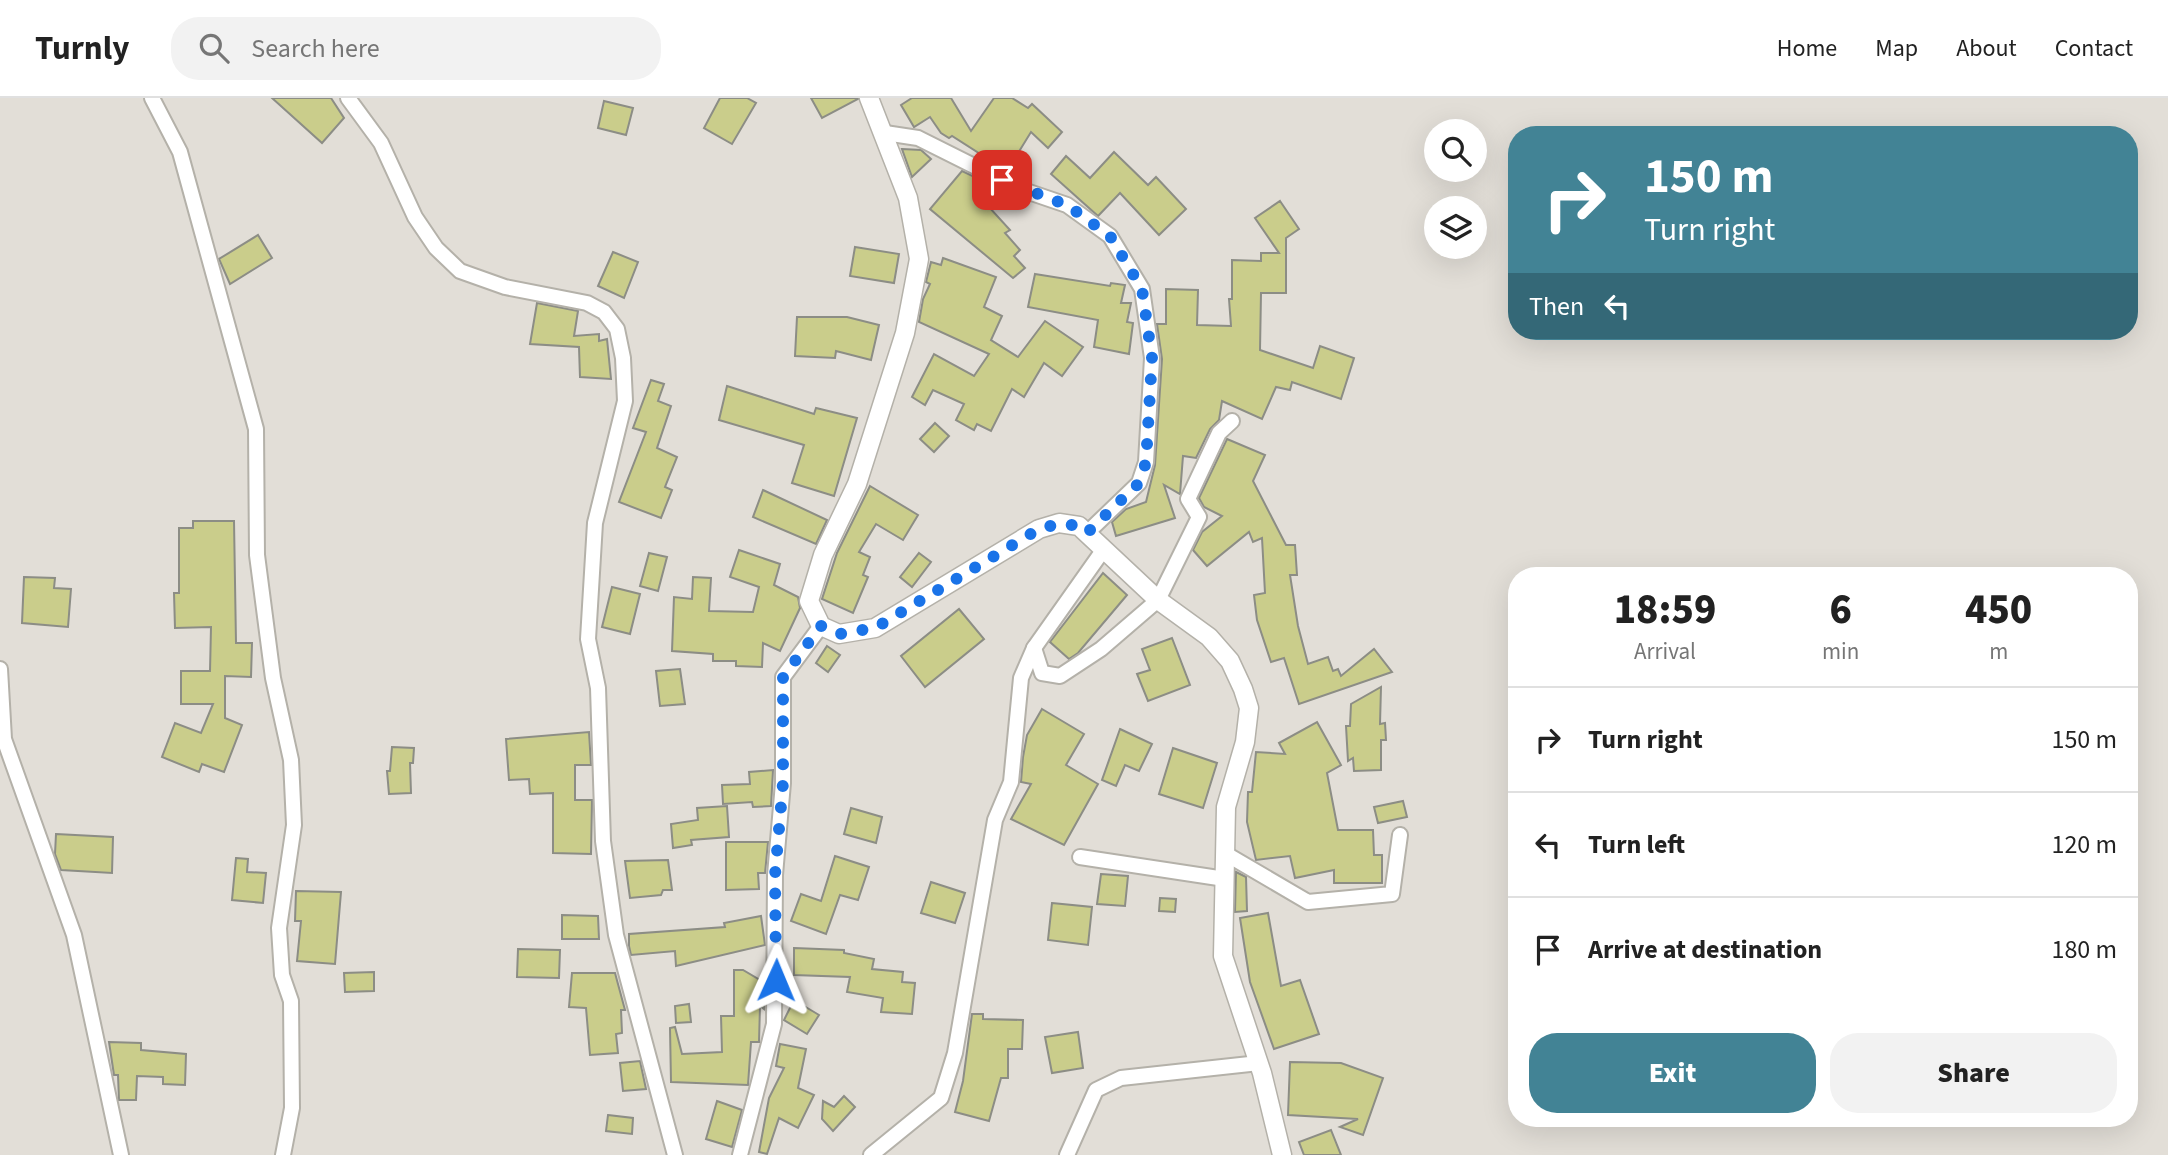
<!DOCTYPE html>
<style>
body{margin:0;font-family:"Source Sans 3",sans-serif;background:#f2f2f2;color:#222;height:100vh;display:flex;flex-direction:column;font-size:26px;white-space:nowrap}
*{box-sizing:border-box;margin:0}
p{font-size:23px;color:#767676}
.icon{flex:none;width:38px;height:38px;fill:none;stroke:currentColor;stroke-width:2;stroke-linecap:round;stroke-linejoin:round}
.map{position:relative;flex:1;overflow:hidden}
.sheet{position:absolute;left:1508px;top:469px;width:630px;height:560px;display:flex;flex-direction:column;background:#fff;border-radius:28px;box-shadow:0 7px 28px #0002}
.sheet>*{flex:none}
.top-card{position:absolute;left:1508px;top:28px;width:630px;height:214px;border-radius:28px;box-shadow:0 7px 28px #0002;background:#428395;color:#fff;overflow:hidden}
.controls{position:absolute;left:1424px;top:21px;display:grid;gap:14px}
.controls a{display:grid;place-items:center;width:63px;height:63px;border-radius:50%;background:#fff;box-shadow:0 7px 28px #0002;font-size:35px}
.pin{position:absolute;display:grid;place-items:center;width:60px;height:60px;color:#fff;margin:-30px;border-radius:14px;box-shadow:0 4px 10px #0006}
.me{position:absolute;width:77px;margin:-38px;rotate:1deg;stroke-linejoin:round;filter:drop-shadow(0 0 5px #0008)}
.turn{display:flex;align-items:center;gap:24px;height:147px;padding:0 21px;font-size:32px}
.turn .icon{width:91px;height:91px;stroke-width:2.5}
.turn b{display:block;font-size:49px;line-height:60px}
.then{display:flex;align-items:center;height:66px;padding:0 21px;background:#0003;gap:14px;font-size:26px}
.eta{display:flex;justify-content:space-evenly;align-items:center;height:119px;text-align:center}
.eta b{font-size:42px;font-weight:800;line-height:49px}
.cta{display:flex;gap:14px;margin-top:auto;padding:14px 21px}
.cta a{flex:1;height:80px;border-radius:28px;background:#428395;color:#fff;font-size:28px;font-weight:800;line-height:80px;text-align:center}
.cta a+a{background:#f2f2f2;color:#222}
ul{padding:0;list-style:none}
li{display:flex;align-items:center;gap:21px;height:105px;padding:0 21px;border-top:2px solid #e0e0e0}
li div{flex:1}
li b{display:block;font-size:26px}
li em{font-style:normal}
header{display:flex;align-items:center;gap:42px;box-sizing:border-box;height:98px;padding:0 35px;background:#fff;border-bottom:2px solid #e0e0e0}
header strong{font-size:33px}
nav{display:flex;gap:38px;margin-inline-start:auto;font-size:24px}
.search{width:490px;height:63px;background:#f2f2f2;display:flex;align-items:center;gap:18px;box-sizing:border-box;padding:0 24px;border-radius:28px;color:#767676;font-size:26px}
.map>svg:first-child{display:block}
.building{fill:#cacd8b;stroke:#8c8d85;stroke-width:2}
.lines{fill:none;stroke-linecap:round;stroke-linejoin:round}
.minor-casing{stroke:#b4b1a9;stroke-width:18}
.tertiary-casing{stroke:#b4b1a9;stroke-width:21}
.minor{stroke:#fff;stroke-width:14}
.tertiary{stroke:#fff;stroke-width:18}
.route{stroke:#1a73e8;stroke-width:12;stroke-dasharray:0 21.6}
</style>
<header>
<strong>Turnly</strong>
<div class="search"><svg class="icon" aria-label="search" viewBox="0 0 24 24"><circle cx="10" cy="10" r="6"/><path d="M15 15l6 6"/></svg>Search here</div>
<nav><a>Home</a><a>Map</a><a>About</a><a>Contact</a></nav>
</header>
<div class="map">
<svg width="2168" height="1057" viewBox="0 0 2168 1057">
<rect width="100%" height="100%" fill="#e2ded7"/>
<g class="building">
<path d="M272 0H331L344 20 322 45Z"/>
<path d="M720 0H747L756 5 732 46 704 30Z"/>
<path d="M811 0H858V1L822 20Z"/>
<path d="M912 0H951L971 33 994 0H1012L1028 10 1032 6 1062 34 1048 50 1031 34 1007 73 952 38 949 40 941 35 930 19 914 29 901 7Z"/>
<path d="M604 3 633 10 626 37 598 30Z"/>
<path d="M902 51 921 52 931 61 912 79Z"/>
<path d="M1114 54 1148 87 1156 79 1186 111 1159 137 1120 95 1098 118 1051 76 1066 58 1090 80Z"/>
<path d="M962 73 979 81 997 97 988 108 1010 132 1005 135 1020 152 1014 158 1025 170 1013 180 930 111Z"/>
<path d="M1280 103 1299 131 1286 140V195H1261L1260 252 1313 270 1320 248 1354 260 1341 301 1292 284 1290 292 1276 289 1262 321 1222 303 1219 322 1210 331 1196 360 1183 358 1180 396 1164 387 1175 420 1116 438 1112 424 1126 411 1146 404 1155 367 1162 261 1157 226H1166V191L1198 192 1197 227 1231 228 1229 201H1232V162L1261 163V155H1279L1255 120Z"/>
<path d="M258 137 272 160 230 186 219 161Z"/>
<path d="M855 149 899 156 894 185 850 178Z"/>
<path d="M613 154 638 164 624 200 598 188Z"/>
<path d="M943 160 996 179 984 209 1002 218 991 242 1018 259 1045 223 1083 249 1062 278 1044 265 1024 299 1012 291 991 333 977 326 974 332 956 322 964 306 933 292 925 307 912 299 934 256 974 278 989 256 919 224 923 201 930 186 926 184 931 164 941 167Z"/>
<path d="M1035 176 1110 188 1111 185 1125 187 1121 205H1131L1127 224 1133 225 1129 256 1094 249 1098 222 1028 209Z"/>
<path d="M537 205 578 213 574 238 599 236V243L607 241 611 281 580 279 579 249 530 246Z"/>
<path d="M797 219H847L879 227 871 262 836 253 835 260 795 258Z"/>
<path d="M651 282 664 286 658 303 671 308 657 350 677 359 665 389 672 392 661 420 619 404 646 334 633 330Z"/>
<path d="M727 288 814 316 816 310 857 320 834 398 792 385 804 347 719 322Z"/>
<path d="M935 325 949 338 934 354 920 341Z"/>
<path d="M1227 341 1265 357 1253 383 1286 447H1295L1297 477H1290L1298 528 1308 566 1328 559 1333 573 1338 571 1341 578 1374 551 1392 574 1299 606 1284 560 1271 564 1257 522 1254 497 1265 495 1262 440 1253 444 1249 434 1207 468 1193 452 1202 434 1222 418 1204 409 1199 400Z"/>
<path d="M870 388 918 417 903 442 876 426 859 454 870 459 863 477 868 479 853 515 822 501 837 455Z"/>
<path d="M763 392 827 422 816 446 753 419Z"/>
<path d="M193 423H234L236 545H252L251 579 225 578V620L242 627 224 674 202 666 199 674 162 659 175 625 201 635 213 606H181V573H210L211 529 175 530 174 495H179V430H193Z"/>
<path d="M739 452 780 466 774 487 798 499 800 510 780 553 763 545 762 569 736 568V563H713V556L672 553 674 499 692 501 693 479 711 480 709 513 753 514 759 489 730 479Z"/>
<path d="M649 455 667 459 658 493 640 488Z"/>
<path d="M919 455 931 464 912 489 900 479Z"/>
<path d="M1103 475 1127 497 1078 555 1069 561 1050 544Z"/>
<path d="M24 479 55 480 54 490 71 491 68 529 22 525Z"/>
<path d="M612 489 640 496 630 536 602 529Z"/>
<path d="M959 511 984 541 925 589 901 558Z"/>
<path d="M1172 540 1190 587 1148 603 1137 576 1150 572 1142 551Z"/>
<path d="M827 548 840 557 828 574 816 565Z"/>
<path d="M680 571 685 606 660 608 656 573Z"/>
<path d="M1381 589 1380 626 1385 625 1386 642H1381V672L1354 673 1353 660 1348 663 1346 628H1350L1351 606Z"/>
<path d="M1042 611 1084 636 1066 667 1098 686 1064 747 1011 721 1031 686 1021 684 1023 659 1027 637Z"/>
<path d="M1317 624 1341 667 1327 675 1338 732H1373L1374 757H1382V785H1334V772L1295 780 1290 758 1256 762 1247 724 1248 694H1252L1256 654 1285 656 1279 645Z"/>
<path d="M1120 631 1152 646 1139 673 1125 667 1116 688 1102 682Z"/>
<path d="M589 634 591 667H575V702H592L591 756 553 755V695L530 696 529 681 509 682 506 641Z"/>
<path d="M392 649 414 650 413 665H410L411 695 389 696 387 673H390Z"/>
<path d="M1173 650 1217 665 1203 710 1159 696Z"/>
<path d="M773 672 771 708 753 709 752 704 723 706 722 687 750 686 749 674Z"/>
<path d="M1403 703 1407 719 1378 725 1374 709Z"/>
<path d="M727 708 729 739 691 742 692 747 673 750 671 726 698 722 697 710Z"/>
<path d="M851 710 882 719 876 745 844 736Z"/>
<path d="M56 736 113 739 112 775 61 772 55 756Z"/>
<path d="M726 744H768L765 775H758L759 791 726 792Z"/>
<path d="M835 758 869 769 858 802 840 797 826 836 791 823 801 796 821 803Z"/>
<path d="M236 760 248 761 247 774 266 775 263 805 232 802Z"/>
<path d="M668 762 672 792H663L661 797 630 800 625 763Z"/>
<path d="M1236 774 1246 779 1247 813 1235 814Z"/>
<path d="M1101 776 1128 778 1125 808 1097 806Z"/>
<path d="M931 784 965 795 955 825 921 815Z"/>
<path d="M296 793 341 794 335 866 297 863 301 823H295Z"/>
<path d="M1160 800 1176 801 1175 814 1159 813Z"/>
<path d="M1052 805 1092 809 1088 847 1048 842Z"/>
<path d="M1268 815 1281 888 1300 882 1319 936 1274 951 1250 884 1240 820Z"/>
<path d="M562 817 598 818 599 841H562Z"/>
<path d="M761 818 765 847 676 868 675 853 631 857 629 848V836L725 829 724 825Z"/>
<path d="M794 850 844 852V855L874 861 872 871 903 874 902 884 915 885 912 916 881 914 883 900 847 894 850 879 794 877Z"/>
<path d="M518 851 560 852 559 880 517 879Z"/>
<path d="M734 872H743L765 885 764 911 760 908 759 944H751L748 987 671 984 670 930 675 929 682 956 722 954 721 918H734Z"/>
<path d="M374 874V893L345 894 344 875Z"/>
<path d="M572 875H615L625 912H621L622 935 616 936 618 955 590 957 586 910 569 909Z"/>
<path d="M794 902 819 917 807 936 784 922Z"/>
<path d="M689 906 691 924 676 925 675 908Z"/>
<path d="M972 916H983V921L1023 922 1022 951H1008V980H1001L989 1023 955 1014 963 983Z"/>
<path d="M1078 934 1083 970 1052 975 1045 939Z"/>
<path d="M109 944 141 945V952L186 956 185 987 163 986V979L137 978 136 1002H119L118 977H114Z"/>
<path d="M780 946 806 951 798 990 814 997 798 1030 779 1020 767 1056 759 1054 769 1000 784 970 776 968Z"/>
<path d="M640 963 646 991 623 993 620 965Z"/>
<path d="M1290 964 1341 965 1383 980 1363 1037 1340 1029 1358 1021 1288 1017Z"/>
<path d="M844 998 855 1009 833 1033 822 1021 823 1003 834 1009Z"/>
<path d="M717 1003 742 1012 732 1049 706 1041Z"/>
<path d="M608 1017 633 1020 632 1036 606 1033Z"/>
<path d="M1331 1032 1341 1057H1304L1299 1044Z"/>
</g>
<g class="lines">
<g class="minor-casing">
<g id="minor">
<path d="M152 0 180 54 256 331 257 457 273 580 291 662 294 727 279 830 282 877 291 903 292 1010 283 1057"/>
<path d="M348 0 381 45 415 119 436 150 460 173 505 189 587 205 604 214 617 231 623 260 625 303 595 425 588 541 598 590 603 743 616 837 675 1057"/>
<path d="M885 35 918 40 1020 91 1067 107 1110 138 1142 191 1152 260 1146 364 1139 385 1087 435"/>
<path d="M1034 550 1042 575 1060 578 1101 551 1158 502 1199 419 1188 401 1219 335 1232 323"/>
<path d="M0 571 4 641 74 837 121 1057"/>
<path d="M1226 756 1308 804 1392 796 1400 737"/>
<path d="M1080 759 1225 781"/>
<path d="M740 1057 774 926 775 777 783 685V579L821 528"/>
<path d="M871 1057 941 1000 955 955 995 722 1011 684 1021 580 1034 550 1104 451"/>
<path d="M1067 1057 1096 992 1121 980 1259 965"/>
</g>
</g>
<g class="tertiary-casing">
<path id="tertiary" d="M869 0 908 100 919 161 905 235 857 386 823 457 809 503 821 528 839 536 875 530 1039 431 1059 425 1079 428 1158 502 1209 539 1230 563 1243 591 1249 610 1245 644 1226 709 1223 858 1262 975 1282 1057"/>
</g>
<use href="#minor" class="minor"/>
<use href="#tertiary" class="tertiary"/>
</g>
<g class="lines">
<path class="route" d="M776 882 775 777 783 685V579L821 528 839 536 875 530 1039 431C1056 426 1072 422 1087 435L1139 385 1146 364 1152 260 1142 191 1110 138 1067 107 1002 82"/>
</g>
</svg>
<div class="controls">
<a><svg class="icon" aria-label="search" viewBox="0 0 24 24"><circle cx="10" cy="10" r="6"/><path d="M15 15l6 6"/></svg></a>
<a><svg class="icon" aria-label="layers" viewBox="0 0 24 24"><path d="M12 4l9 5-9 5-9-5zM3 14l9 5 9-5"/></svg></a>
</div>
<div class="pin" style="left:1002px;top:82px;background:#d93025"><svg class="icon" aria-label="arrive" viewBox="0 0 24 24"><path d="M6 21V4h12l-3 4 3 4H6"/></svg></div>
<svg class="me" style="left:776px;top:882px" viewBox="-20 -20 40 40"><path d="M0-17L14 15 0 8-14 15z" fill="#1a73e8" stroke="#fff" stroke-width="4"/></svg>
<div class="top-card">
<div class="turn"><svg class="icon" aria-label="right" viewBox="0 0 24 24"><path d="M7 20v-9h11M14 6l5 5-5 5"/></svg><div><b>150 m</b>Turn right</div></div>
<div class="then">Then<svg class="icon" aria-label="left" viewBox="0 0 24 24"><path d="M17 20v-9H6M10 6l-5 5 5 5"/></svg></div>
</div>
<section class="sheet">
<div class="eta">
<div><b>18:59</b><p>Arrival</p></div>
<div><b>6</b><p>min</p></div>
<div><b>450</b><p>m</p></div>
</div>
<ul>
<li><svg class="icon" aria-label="right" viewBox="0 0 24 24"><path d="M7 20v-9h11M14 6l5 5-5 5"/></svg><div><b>Turn right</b></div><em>150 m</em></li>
<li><svg class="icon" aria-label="left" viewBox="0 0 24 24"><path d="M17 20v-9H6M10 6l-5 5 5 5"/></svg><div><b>Turn left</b></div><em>120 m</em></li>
<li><svg class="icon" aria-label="arrive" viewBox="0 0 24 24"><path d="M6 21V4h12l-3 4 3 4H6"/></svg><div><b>Arrive at destination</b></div><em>180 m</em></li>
</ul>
<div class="cta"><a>Exit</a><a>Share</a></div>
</section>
</div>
